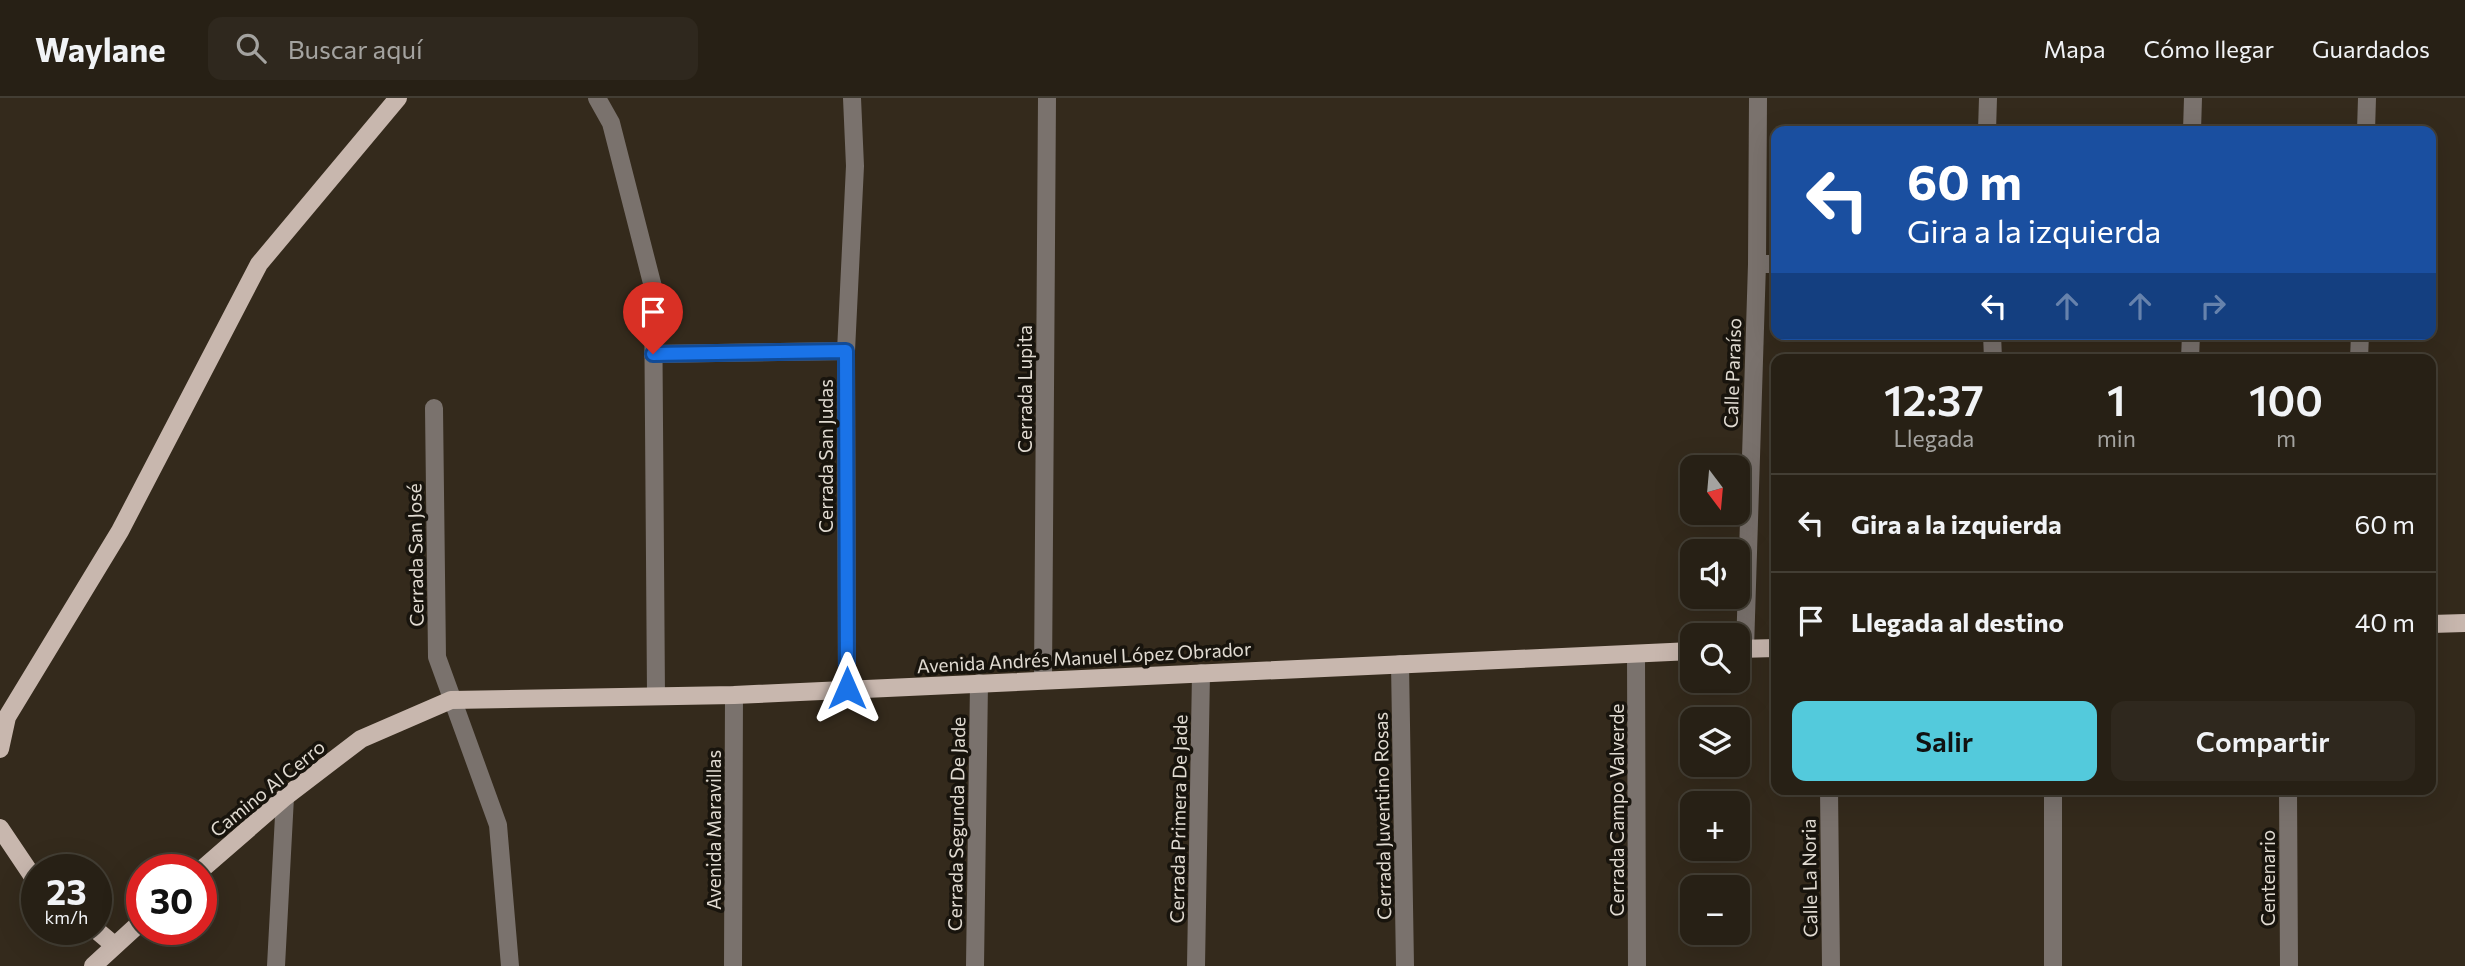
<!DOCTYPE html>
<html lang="es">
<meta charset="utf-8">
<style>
body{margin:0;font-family:Commissioner,sans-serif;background:#2f281e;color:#f1f3f6;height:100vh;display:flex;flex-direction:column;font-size:26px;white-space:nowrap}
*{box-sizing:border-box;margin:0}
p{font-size:23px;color:#a4a3a0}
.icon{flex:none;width:38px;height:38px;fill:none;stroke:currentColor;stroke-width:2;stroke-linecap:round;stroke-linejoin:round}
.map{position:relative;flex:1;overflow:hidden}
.panel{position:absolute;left:1771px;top:256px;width:665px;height:441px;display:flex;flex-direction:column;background:#272015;border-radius:14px;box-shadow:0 7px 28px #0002,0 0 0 2px #433e34}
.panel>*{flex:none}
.hud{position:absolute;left:1771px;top:28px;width:665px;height:214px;border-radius:14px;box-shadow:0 7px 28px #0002,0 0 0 2px #433e34;background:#1a4fa0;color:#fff;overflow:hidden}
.needle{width:46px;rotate:164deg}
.buttons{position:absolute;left:1680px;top:357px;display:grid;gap:14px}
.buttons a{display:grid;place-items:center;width:70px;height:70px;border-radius:14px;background:#272015;box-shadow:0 7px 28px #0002,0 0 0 2px #433e34;font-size:35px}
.speed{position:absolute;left:21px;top:756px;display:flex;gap:14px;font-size:35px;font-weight:700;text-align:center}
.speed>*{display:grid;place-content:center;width:91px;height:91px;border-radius:50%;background:#272015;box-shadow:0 7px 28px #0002,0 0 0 2px #433e34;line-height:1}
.speed small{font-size:18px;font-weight:400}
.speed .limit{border:10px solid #d22;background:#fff;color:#111}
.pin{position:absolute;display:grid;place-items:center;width:60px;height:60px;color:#fff;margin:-72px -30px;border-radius:50% 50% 50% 0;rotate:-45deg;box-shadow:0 0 7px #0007}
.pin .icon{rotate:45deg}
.me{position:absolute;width:77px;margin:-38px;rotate:0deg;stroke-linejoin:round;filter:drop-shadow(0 0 5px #0008)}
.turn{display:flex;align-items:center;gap:24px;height:147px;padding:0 21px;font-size:32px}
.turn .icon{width:91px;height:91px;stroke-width:2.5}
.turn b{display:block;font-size:49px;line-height:60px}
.lanes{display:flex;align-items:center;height:66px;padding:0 21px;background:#0003;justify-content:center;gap:35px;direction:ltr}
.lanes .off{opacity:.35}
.eta{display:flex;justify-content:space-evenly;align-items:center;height:119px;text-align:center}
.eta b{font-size:42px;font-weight:600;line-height:49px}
.primary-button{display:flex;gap:14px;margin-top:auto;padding:14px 21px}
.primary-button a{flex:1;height:80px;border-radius:14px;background:#53cadc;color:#111;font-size:28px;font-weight:600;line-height:80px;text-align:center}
.primary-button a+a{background:#2f281e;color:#f1f3f6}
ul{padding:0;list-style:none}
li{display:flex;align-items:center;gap:21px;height:98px;padding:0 21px;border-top:2px solid #433e34}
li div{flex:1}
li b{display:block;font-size:26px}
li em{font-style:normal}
header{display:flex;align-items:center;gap:42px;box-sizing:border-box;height:98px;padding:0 35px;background:#272015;border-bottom:2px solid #433e34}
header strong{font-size:33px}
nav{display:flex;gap:38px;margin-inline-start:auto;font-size:24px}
.search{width:490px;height:63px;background:#2f281e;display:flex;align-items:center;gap:18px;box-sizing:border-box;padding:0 24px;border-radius:14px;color:#a4a3a0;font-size:26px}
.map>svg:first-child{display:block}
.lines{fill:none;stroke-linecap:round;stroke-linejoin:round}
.minor{stroke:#7a726d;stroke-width:18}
.major{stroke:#c8b7ae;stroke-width:18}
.route-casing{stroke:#114b97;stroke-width:18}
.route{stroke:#1a73e8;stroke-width:12}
.labels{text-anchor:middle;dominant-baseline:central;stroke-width:7;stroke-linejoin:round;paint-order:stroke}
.street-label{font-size:19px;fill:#e1dbd2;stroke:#18140d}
</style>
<header>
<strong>Waylane</strong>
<div class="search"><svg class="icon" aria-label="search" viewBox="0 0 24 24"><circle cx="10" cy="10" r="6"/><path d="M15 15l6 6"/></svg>Buscar aquí</div>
<nav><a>Mapa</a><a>Cómo llegar</a><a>Guardados</a></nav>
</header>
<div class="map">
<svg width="2465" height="868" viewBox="0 0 2465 868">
<rect width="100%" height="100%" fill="#342a1c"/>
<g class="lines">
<g class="minor">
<path d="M597 0 611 25 653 189 656 597"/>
<path d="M1987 33 1988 0"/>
<path d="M2192 33 2193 0"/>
<path d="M2366 33 2367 0"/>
<path d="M1757 166H1776"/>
<path d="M1992 236 1993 261"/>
<path d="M653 256 846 253"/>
<path d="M2190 261 2191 236"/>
<path d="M2359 261 2360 236"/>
<path d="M434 310 437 559 498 727 510 868"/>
<path d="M1745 551 1757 166 1758 0"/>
<path d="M1636 556 1637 868"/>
<path d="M1400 566 1405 868"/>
<path d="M1043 582 1047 0"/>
<path d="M847 590 846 253 855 68 852 0"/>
<path d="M1829 691 1831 868"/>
<path d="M2053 691V868"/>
<path d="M2288 691 2289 868"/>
<path d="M276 868 285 699"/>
<path d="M733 868 734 597"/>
<path d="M975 868 979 585"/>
<path d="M1196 868 1201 575"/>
</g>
<g class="major">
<path d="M2431 526 2465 525"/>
<path d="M1738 551 1776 550"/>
<path d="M0 651 7 619 120 433 259 166 398 0"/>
<path d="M0 730 37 785"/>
<path d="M201 772 285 699 361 641 451 602 734 597 1692 553"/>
<path d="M95 831 114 847"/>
<path d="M93 868 142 823"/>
</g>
</g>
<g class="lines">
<g class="route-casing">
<path id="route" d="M653 256 846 253 847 590"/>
</g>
<use href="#route" class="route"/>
</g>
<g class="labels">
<g class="street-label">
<text transform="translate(1732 275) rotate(-88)">Calle Paraíso</text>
<text transform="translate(1024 291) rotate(-90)">Cerrada Lupita</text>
<text transform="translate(825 358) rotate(-90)">Cerrada San Judas</text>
<text transform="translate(415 457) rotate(-91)">Cerrada San José</text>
<text transform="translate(1084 559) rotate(-3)">Avenida Andrés Manuel López Obrador</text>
<text transform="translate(267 690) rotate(-39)">Camino Al Cerro</text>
<text transform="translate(1616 712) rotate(-90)">Cerrada Campo Valverde</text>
<text transform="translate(1382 718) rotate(-91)">Cerrada Juventino Rosas</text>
<text transform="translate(1178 721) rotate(-89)">Cerrada Primera De Jade</text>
<text transform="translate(956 726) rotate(-89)">Cerrada Segunda De Jade</text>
<text transform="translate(713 732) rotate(-90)">Avenida Maravillas</text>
<text transform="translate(1809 780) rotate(-91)">Calle La Noria</text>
<text transform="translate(2267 780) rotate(-90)">Centenario</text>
</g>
</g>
</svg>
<div class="buttons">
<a><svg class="needle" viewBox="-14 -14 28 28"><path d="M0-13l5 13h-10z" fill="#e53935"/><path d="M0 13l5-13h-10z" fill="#a4a3a0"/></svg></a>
<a><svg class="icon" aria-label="sound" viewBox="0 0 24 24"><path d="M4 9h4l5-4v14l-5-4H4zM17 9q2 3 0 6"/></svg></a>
<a><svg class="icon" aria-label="search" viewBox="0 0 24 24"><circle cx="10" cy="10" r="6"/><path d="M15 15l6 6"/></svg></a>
<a><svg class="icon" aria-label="layers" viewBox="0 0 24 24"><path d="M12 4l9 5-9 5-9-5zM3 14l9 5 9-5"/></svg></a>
<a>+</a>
<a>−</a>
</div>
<div class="speed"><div>23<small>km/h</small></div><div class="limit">30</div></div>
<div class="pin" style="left:653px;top:256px;background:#d93025"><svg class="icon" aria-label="arrive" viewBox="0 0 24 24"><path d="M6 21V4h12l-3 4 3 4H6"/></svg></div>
<svg class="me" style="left:847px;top:590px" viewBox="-20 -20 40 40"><path d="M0-17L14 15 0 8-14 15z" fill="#1a73e8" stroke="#fff" stroke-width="4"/></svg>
<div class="hud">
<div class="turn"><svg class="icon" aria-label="left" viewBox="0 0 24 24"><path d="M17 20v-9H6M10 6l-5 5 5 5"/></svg><div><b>60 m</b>Gira a la izquierda</div></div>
<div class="lanes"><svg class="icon" aria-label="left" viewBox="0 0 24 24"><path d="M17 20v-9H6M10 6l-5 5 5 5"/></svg><svg class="icon off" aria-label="ahead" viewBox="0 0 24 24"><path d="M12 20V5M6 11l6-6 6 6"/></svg><svg class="icon off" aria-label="ahead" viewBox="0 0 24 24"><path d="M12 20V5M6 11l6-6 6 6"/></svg><svg class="icon off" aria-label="right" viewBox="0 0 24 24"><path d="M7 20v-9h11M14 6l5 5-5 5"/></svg></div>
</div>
<section class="panel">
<div class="eta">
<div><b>12:37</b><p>Llegada</p></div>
<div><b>1</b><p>min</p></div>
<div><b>100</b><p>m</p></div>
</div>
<ul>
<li><svg class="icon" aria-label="left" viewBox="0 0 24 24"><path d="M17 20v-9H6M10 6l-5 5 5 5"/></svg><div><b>Gira a la izquierda</b></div><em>60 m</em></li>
<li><svg class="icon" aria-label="arrive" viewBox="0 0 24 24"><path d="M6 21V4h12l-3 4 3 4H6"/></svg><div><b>Llegada al destino</b></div><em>40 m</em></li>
</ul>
<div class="primary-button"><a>Salir</a><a>Compartir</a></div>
</section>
</div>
